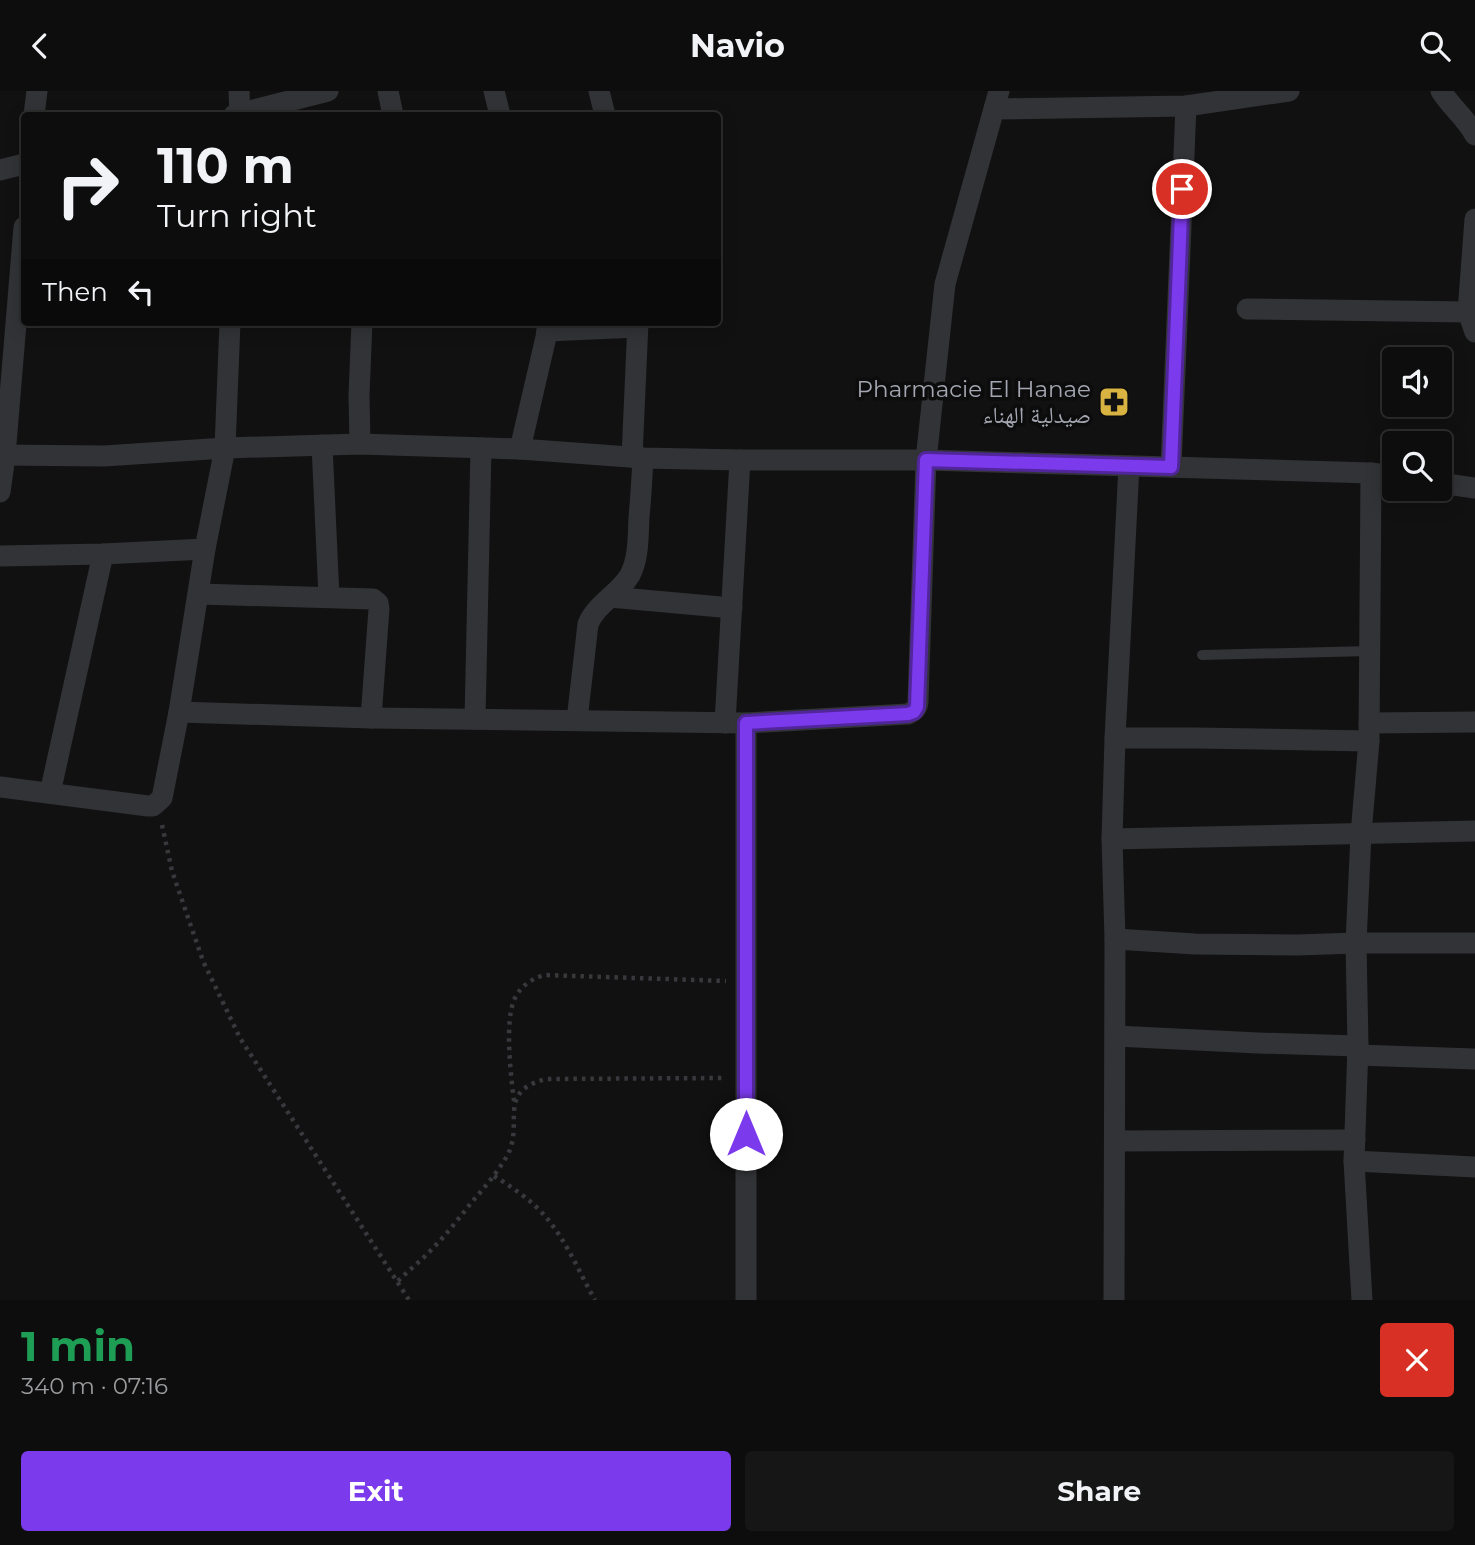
<!DOCTYPE html>
<meta charset="utf-8">
<style>
body{margin:0;font-family:Montserrat,"Noto Naskh Arabic",sans-serif;background:#161617;color:#f1f3f6;height:100vh;display:flex;flex-direction:column;font-size:26px;white-space:nowrap}
*{box-sizing:border-box;margin:0}
p{font-size:23px;color:#9a9c9e}
.icon{flex:none;width:38px;height:38px;fill:none;stroke:currentColor;stroke-width:2;stroke-linecap:round;stroke-linejoin:round}
.map{position:relative;height:1209px;overflow:hidden}
.panel{display:flex;flex-direction:column;background:#0d0d0e;flex:1}
.panel>*{flex:none}
.hud{position:absolute;left:21px;top:21px;width:700px;height:214px;border-radius:7px;box-shadow:0 4px 18px #0003,0 0 0 2px #2d2d2e;background:#0d0d0e;color:#f1f3f6;overflow:hidden}
.buttons{position:absolute;left:1382px;top:256px;display:grid;gap:14px}
.buttons a{display:grid;place-items:center;width:70px;height:70px;border-radius:7px;background:#0d0d0e;box-shadow:0 4px 18px #0003,0 0 0 2px #2d2d2e;font-size:35px}
.pin{position:absolute;display:grid;place-items:center;width:60px;height:60px;color:#fff;margin:-30px;border:4px solid #fff;border-radius:50%;box-shadow:0 2px 7px #0007}
.me{position:absolute;width:77px;margin:-38px;rotate:0deg;stroke-linejoin:round;filter:drop-shadow(0 0 5px #0008)}
.turn{display:flex;align-items:center;gap:24px;height:147px;padding:0 21px;font-size:32px}
.turn .icon{width:91px;height:91px;stroke-width:2.5}
.turn b{display:block;font-size:49px;line-height:60px}
.then{display:flex;align-items:center;height:66px;padding:0 21px;background:#0003;gap:14px;font-size:26px}
.round{display:grid;place-items:center;flex:none;width:74px;height:74px;border-radius:7px;background:#161617}
.overview{display:flex;align-items:center;justify-content:space-between;height:119px;padding:0 21px}
h1{font-size:42px;font-weight:700;line-height:52px;color:#1e9e55}
.action{display:flex;gap:14px;margin-top:auto;padding:14px 21px}
.action a{flex:1;height:80px;border-radius:7px;background:#7c3aed;color:#fff;font-size:28px;font-weight:700;line-height:80px;text-align:center}
.action a+a{background:#161617;color:#f1f3f6}
header{display:flex;justify-content:space-between;align-items:center;height:91px;padding:0 21px;background:#0d0d0e;font-size:32px;font-weight:700}
.map>svg:first-child{display:block}
.lines{fill:none;stroke-linecap:round;stroke-linejoin:round}
.path{stroke:#38393d;stroke-width:4.5;stroke-dasharray:3.5 5;stroke-linecap:butt}
.service{stroke:#323336;stroke-width:10}
.minor{stroke:#323336;stroke-width:21}
.route-casing{stroke:#51269a;stroke-width:18}
.route{stroke:#7c3aed;stroke-width:12}
.labels{text-anchor:middle;dominant-baseline:central;stroke-width:7;stroke-linejoin:round;paint-order:stroke}
.poi-label{font-size:23px;fill:#a4a7b1;stroke:#0c0c0d;text-anchor:end}
</style>
<header><svg class="icon" aria-label="back" viewBox="0 0 24 24"><path d="M15 5l-7 7 7 7"/></svg>Navio<svg class="icon" aria-label="search" viewBox="0 0 24 24"><circle cx="10" cy="10" r="6"/><path d="M15 15l6 6"/></svg></header>
<div class="map">
<svg width="1475" height="1209" viewBox="0 0 1475 1209">
<rect width="100%" height="100%" fill="#111112"/>
<g class="lines">
<g class="path">
<path d="M162 734 172 780 203 870 240 947 409 1209"/>
<path d="M514 1010C511 985 504 929 515 907 521 895 531 888 544 884L726 890"/>
<path d="M494 1085C512 1096 531 1109 545 1125 566 1149 579 1181 595 1209"/>
<path d="M398 1190C409 1179 422 1169 433 1157 447 1143 459 1127 471 1112 484 1097 497 1082 507 1065 525 1032 495 1001 546 988L724 987"/>
</g>
<path class="service" d="M1202 564 1370 560"/>
<g class="minor">
<path d="M239 0 240 24"/>
<path d="M388 0 393 24"/>
<path d="M494 0 500 24"/>
<path d="M599 0 605 24"/>
<path d="M1441 0C1451 16 1466 27 1475 44"/>
<path d="M994 18 1186 15 1289 0"/>
<path d="M34 24 37 0"/>
<path d="M234 24 328 0"/>
<path d="M0 79 24 73"/>
<path d="M1475 128 1468 221 1475 241"/>
<path d="M1247 218 1468 221"/>
<path d="M547 240 637 236"/>
<path d="M360 353 359 304 362 231"/>
<path d="M322 354 329 506"/>
<path d="M520 358 546 246 548 231"/>
<path d="M0 364 104 365 225 357 360 353 520 358 643 367 740 369H926L1371 382 1395 385"/>
<path d="M632 366 638 231"/>
<path d="M1171 376 1186 15"/>
<path d="M1440 392 1475 397"/>
<path d="M0 401 5 365 24 136"/>
<path d="M0 465 103 463 205 458"/>
<path d="M199 503 373 508 378 512 379 518 371 627"/>
<path d="M610 506 732 517"/>
<path d="M179 621 371 627 746 632 908 623C914 620 917 618 918 611L926 369 945 193 999 0"/>
<path d="M475 628 481 357"/>
<path d="M577 629 588 533C597 512 619 503 630 484 639 467 638 445 639 426 641 406 642 386 643 367"/>
<path d="M725 632 740 369"/>
<path d="M746 632V1209"/>
<path d="M1369 632 1475 631"/>
<path d="M1115 647H1197L1369 650"/>
<path d="M0 696 148 715H153L162 707 179 621 205 458 225 357 230 231"/>
<path d="M50 702 103 463"/>
<path d="M1112 748 1475 740"/>
<path d="M1115 848 1195 853 1297 854 1356 852H1475"/>
<path d="M1116 945 1258 952 1358 955"/>
<path d="M1357 964 1475 968"/>
<path d="M1116 1050 1355 1049"/>
<path d="M1354 1070 1475 1076"/>
<path d="M1114 1209 1115 848 1112 748 1115 647 1129 375"/>
<path d="M1362 1209 1354 1070 1358 955 1356 852 1361 743 1369 650 1371 382"/>
</g>
</g>
<g class="lines">
<g class="route-casing">
<path id="route" d="M746 1043V632L908 623 914 621 917 616 926 369 1171 376 1182 98"/>
</g>
<use href="#route" class="route"/>
</g>
<defs>
<g id="pharmacy-square" transform="scale(1.575)"><rect x="-9" y="-9" width="18" height="18" rx="4" fill="#d9b341" stroke="#0c0c0d"/><path d="M-2-6h4v4h4v4h-4v4h-4v-4h-4v-4h4Z" fill="#111"/></g>
</defs>
<g fill-rule="evenodd">
<use href="#pharmacy-square" x="1114" y="311"/>
</g>
<g class="labels">
<g class="poi-label">
<text x="1091" y="298">Pharmacie El Hanae<tspan x="1091" dy="26">صيدلية الهناء</tspan></text>
</g>
</g>
</svg>
<div class="buttons">
<a><svg class="icon" aria-label="sound" viewBox="0 0 24 24"><path d="M4 9h4l5-4v14l-5-4H4zM17 9q2 3 0 6"/></svg></a>
<a><svg class="icon" aria-label="search" viewBox="0 0 24 24"><circle cx="10" cy="10" r="6"/><path d="M15 15l6 6"/></svg></a>
</div>
<div class="pin" style="left:1182px;top:98px;background:#d93025"><svg class="icon" aria-label="arrive" viewBox="0 0 24 24"><path d="M6 21V4h12l-3 4 3 4H6"/></svg></div>
<svg class="me" style="left:746px;top:1043px" viewBox="-20 -20 40 40"><circle r="19" fill="#fff"/><path d="M0-13L10 11 0 6-10 11z" fill="#7c3aed"/></svg>
<div class="hud">
<div class="turn"><svg class="icon" aria-label="right" viewBox="0 0 24 24"><path d="M7 20v-9h11M14 6l5 5-5 5"/></svg><div><b>110 m</b>Turn right</div></div>
<div class="then">Then<svg class="icon" aria-label="left" viewBox="0 0 24 24"><path d="M17 20v-9H6M10 6l-5 5 5 5"/></svg></div>
</div>
</div>
<section class="panel">
<div class="overview"><div><h1>1 min</h1><p>340 m · 07:16</p></div><a class="round" style="background:#d93025;color:#fff"><svg class="icon" aria-label="close" viewBox="0 0 24 24"><path d="M6 6l12 12M18 6L6 18"/></svg></a></div>
<div class="action"><a>Exit</a><a>Share</a></div>
</section>
